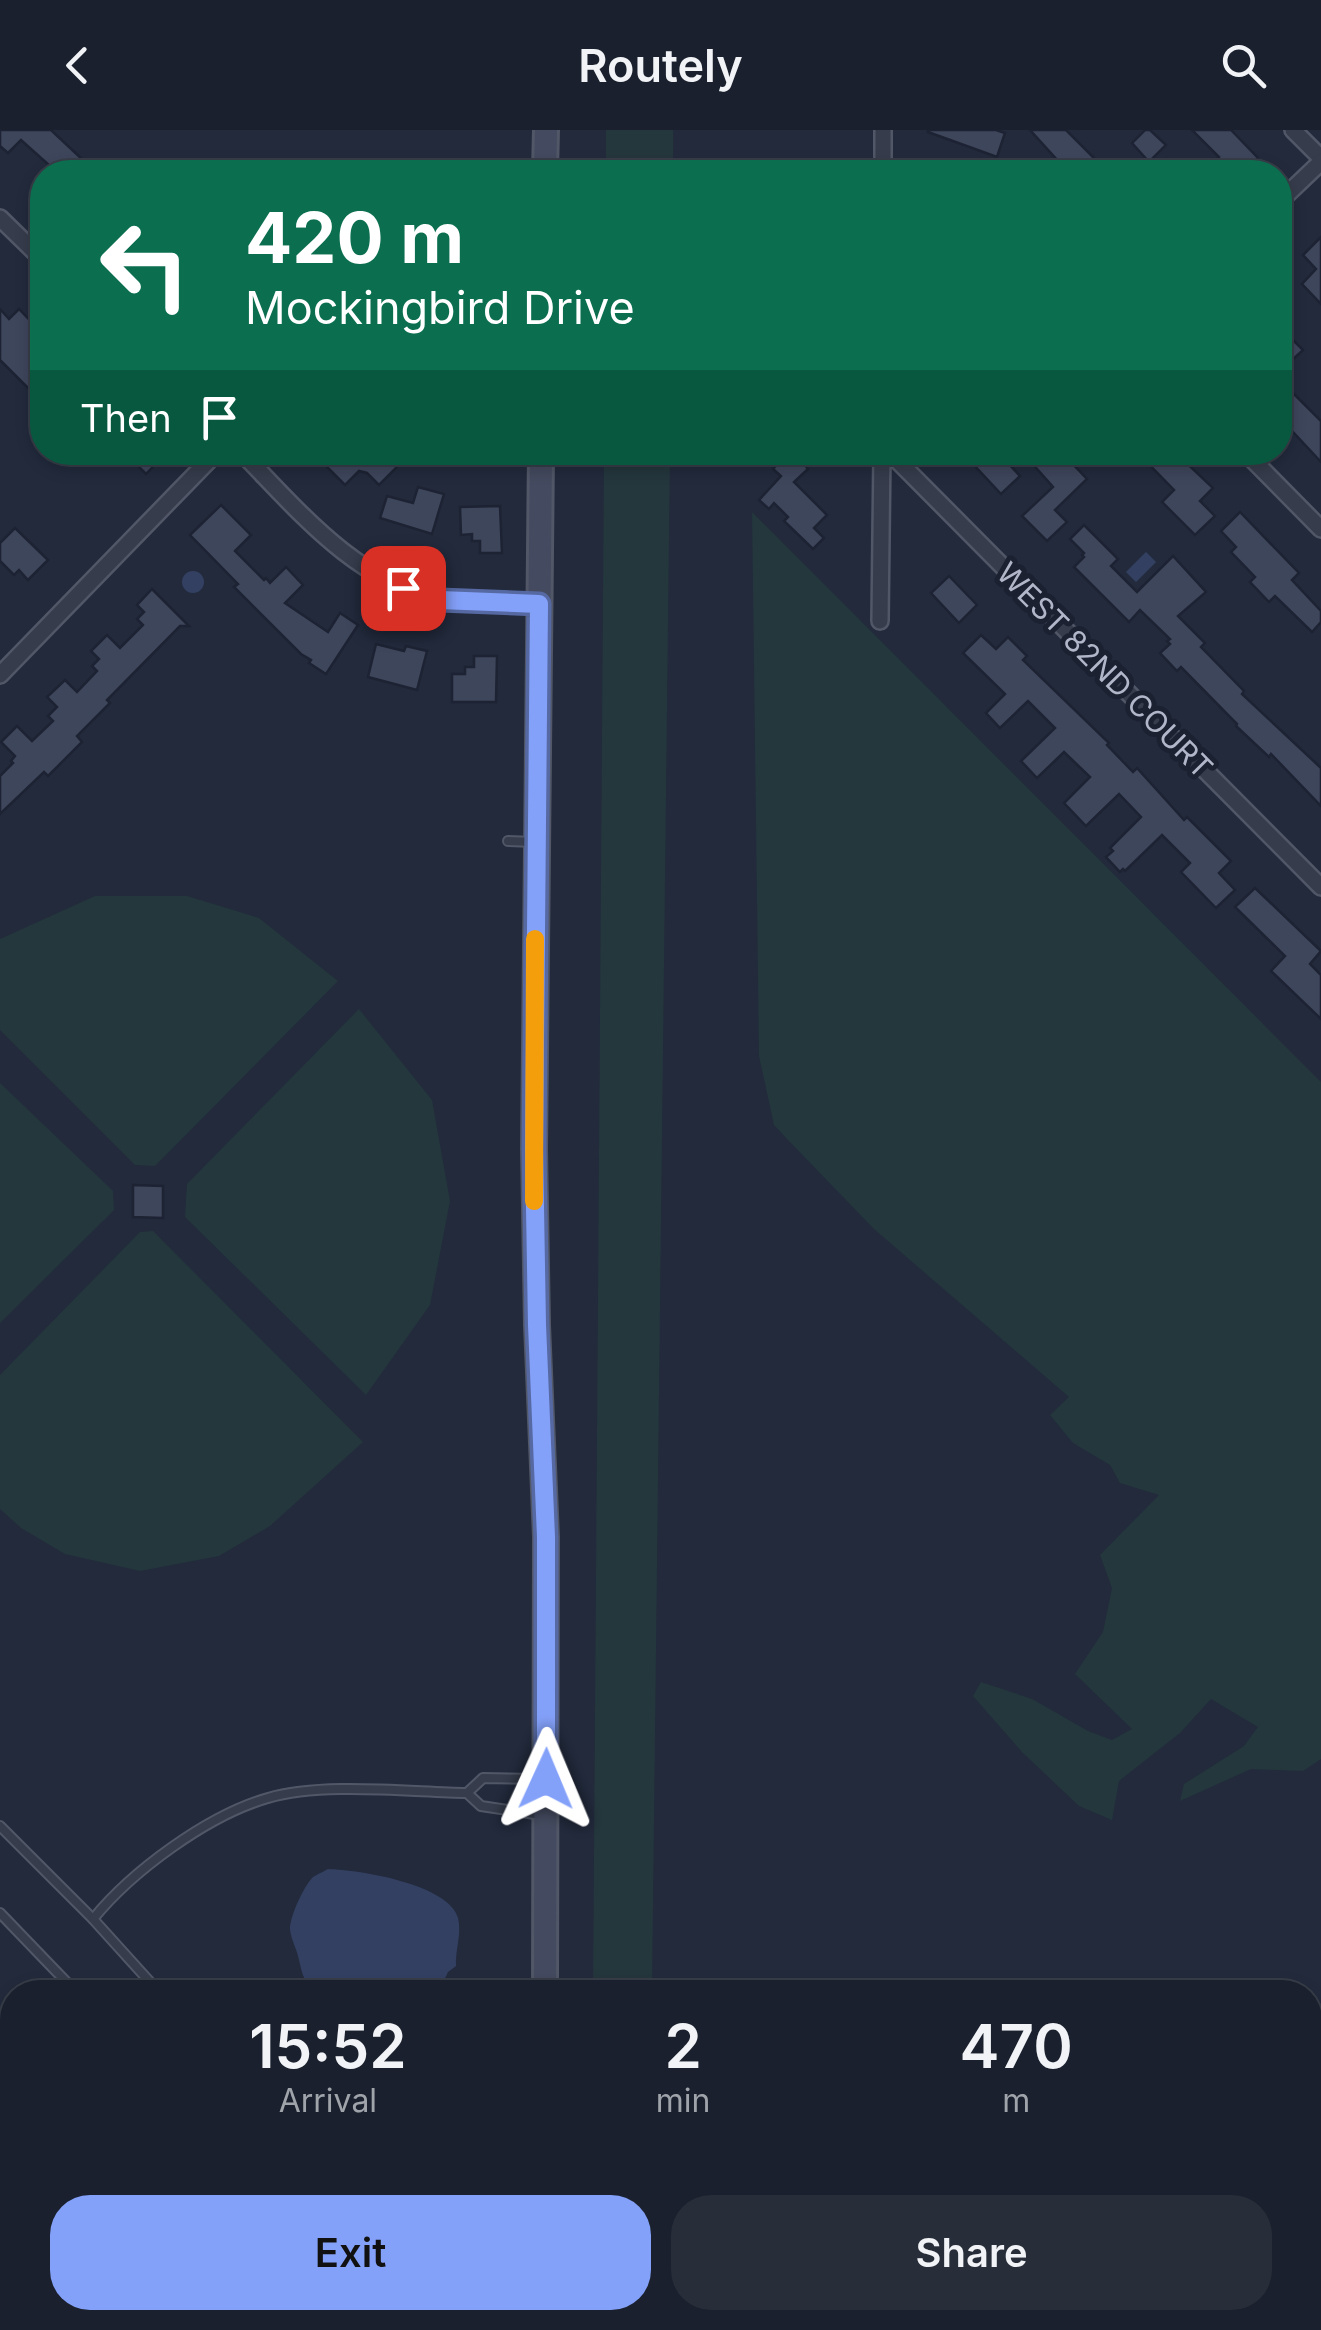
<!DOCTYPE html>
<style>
body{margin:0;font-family:Inter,sans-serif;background:#272d39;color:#f1f3f6;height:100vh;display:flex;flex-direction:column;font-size:38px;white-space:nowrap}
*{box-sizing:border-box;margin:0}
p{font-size:32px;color:#9fa3aa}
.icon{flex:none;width:55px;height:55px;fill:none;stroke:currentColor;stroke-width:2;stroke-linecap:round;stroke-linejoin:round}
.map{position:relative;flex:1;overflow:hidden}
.side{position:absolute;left:0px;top:1850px;width:1322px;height:350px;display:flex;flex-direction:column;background:#1a202d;border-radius:40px 40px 0 0;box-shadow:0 5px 15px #0003,0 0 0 2px #383e49}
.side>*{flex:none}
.banner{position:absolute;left:30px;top:30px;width:1262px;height:305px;border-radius:40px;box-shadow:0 5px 15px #0003,0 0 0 2px #383e49;background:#0b6e4f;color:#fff;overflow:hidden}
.pin{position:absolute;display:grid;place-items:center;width:85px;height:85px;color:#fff;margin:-42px;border-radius:20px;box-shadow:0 5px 15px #0006}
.me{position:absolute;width:110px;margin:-55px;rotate:1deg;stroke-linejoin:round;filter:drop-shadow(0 0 8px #0008)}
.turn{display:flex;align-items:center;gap:35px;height:210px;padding:0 50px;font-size:45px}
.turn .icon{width:130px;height:130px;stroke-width:2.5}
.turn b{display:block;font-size:70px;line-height:85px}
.then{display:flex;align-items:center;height:95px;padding:0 50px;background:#0003;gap:20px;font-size:38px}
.eta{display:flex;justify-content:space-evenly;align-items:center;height:170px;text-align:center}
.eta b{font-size:60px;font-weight:600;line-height:70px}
.action{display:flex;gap:20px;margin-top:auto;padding:20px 50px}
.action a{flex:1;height:115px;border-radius:40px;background:#84a1fa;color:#111;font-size:40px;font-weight:600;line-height:115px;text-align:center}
.action a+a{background:#272d39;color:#f1f3f6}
header{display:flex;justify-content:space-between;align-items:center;height:130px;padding:0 50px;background:#1a202d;font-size:45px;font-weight:600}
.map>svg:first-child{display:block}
.green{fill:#24373d}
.water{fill:#334062}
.building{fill:#3e465c;stroke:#1d2333;stroke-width:2.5}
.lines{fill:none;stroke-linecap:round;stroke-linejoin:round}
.lane-casing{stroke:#515767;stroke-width:12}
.street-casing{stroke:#515767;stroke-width:20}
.secondary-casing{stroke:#515767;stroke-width:28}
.lane{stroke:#363c4c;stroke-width:8}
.street{stroke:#363c4c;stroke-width:15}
.secondary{stroke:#444a5f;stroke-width:22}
.route-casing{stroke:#5669a2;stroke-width:25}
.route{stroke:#84a1fa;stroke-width:18}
.slow{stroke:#f59e0b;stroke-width:18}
.labels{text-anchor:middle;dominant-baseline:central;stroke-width:10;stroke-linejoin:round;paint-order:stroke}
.street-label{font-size:30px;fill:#b1b7c8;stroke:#1b2131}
</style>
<header><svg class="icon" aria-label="back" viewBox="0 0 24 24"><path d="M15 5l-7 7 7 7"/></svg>Routely<svg class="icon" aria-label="search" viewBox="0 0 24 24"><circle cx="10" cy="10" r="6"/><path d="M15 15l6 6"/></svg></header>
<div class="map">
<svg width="1321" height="2200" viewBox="0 0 1321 2200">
<rect width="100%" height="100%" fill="#222a3c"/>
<g class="green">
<rect x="606" y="0" width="67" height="42"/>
<path d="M604 323H670L652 1862H593Z"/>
<path d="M752 382 1321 952V1629L1303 1641 1251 1639 1180 1671 1184 1654 1244 1616 1258 1597 1211 1569 1180 1603 1119 1651 1112 1690 1079 1676 1022 1622 973 1566 981 1552 1032 1569 1088 1601 1112 1610 1132 1599 1075 1544 1103 1502 1112 1458 1100 1425 1159 1365 1120 1353 1110 1335 1073 1313 1050 1285 1069 1267 874 1099 788 1010 774 995 759 926Z"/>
<path d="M95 766H187L259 788 338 851 155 1036 135 1035 0 900V809Z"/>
<path d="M359 879 432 970 450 1071 430 1175 366 1265 185 1087 187 1054Z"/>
<path d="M0 953 113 1061 114 1080 0 1193Z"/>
<path d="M153 1101 363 1312 270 1396 219 1426 140 1441 65 1424 21 1398 0 1379V1245L140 1102Z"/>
<path d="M158 2188H339L345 2193 344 2200H155Z"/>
<rect x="591" y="2188" width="57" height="12"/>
</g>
<g class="water">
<path d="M1146 422 1156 432 1136 452 1126 442Z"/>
<circle cx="193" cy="452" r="11"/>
<path d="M328 1739C359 1740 449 1754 458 1788 462 1804 455 1820 456 1836L448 1842C444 1852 439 1858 429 1862H321C304 1856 303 1846 299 1830 297 1819 291 1810 290 1799 290 1786 304 1756 313 1747 316 1745 325 1741 328 1739Z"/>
</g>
<g class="building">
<path d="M0 0H51L84 31 73 42H42L49 35 21 10 8 23 0 16Z"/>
<path d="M928 0H996L1005 3 997 27 928 2Z"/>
<path d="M1030 0H1066L1095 29 1082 42H1046L1058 31Z"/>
<path d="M1145 0H1150L1166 15 1149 32 1132 13Z"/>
<path d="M1192 0H1231L1258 28 1243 42H1204L1219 27Z"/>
<path d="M1321 107V174L1302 154 1316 139 1303 125Z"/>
<path d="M0 179 9 189 19 179 42 203V272L0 230Z"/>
<path d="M1289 206 1303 220 1289 233 1280 224V215Z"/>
<path d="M1288 258 1321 291V332L1280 288V266Z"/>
<path d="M124 322H167L146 344Z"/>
<path d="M312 322H384L398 336 379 355 367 343 359 341 345 355Z"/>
<path d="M788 322H817L805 335 808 339 794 352 827 385 814 398 824 408 813 419 784 391 788 387 774 373 769 379 759 370 781 346 773 339Z"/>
<path d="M985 322H998L1020 346 1001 364 973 334Z"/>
<path d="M1022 322H1050L1060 333 1066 327 1087 349 1055 380 1067 392 1047 411 1022 386 1053 357Z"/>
<path d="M1137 322H1175L1213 358 1200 371 1215 386 1195 405 1162 372 1174 360Z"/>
<path d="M418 357 444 364 432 404 380 388 387 366 413 373Z"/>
<path d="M221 375 251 405 235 421 264 450 266 448 270 453 286 437 303 455 285 473 328 502 340 483 358 495 326 544 309 533 311 530 301 524 234 457 238 454 190 405Z"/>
<path d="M500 376 502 423H480V411H472V404L461 405 460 377Z"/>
<path d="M1240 382 1299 443 1292 450 1321 481V492L1312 502 1275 466 1269 472 1250 452 1255 447 1231 422 1236 417 1221 401Z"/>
<path d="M1084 395 1118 429 1111 436 1137 462 1173 426 1206 462 1178 486 1205 513 1201 517 1244 561 1242 564 1321 638V676L1271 624 1269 627 1236 596 1237 594 1181 537 1177 541 1160 523 1170 514 1167 511 1170 509 1140 480 1129 492 1074 437 1084 427 1082 425 1084 423 1070 409Z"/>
<path d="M15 398 48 430 28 450 19 440 14 445 0 431V413Z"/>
<path d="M949 446 977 475 959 493 931 463Z"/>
<path d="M152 459 189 496H180L107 570 110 573 77 606 82 612 48 646 44 642 0 684V646L13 633 11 631 15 626 1 612 17 596 32 611 53 591 48 586 57 577 47 567 65 550 77 562 97 541 92 536 99 529 91 521 107 505 120 518 143 495 137 489 144 482 137 475Z"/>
<path d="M981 505 996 519 1008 507 1027 526 1023 530 1109 613 1107 615 1133 642 1137 638 1184 690 1187 687 1231 731 1219 743 1235 760 1216 778 1181 742 1190 733 1162 705 1125 741 1123 739 1120 742 1106 727 1113 721 1110 718 1141 687 1119 664 1086 696 1064 673 1090 647 1064 622 1037 648 1021 631 1055 598 1028 571 1000 598 986 583 1005 564 963 523Z"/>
<path d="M376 514 404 521 406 516 427 521 417 560 368 547Z"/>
<path d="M474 526H497L496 572H452V544H465V537H474Z"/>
<path d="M1255 758 1321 821 1310 834 1321 845V889L1271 841 1285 826 1235 777Z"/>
<path d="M133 1055 163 1056V1088L133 1087Z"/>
</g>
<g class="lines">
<g class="lane-casing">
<g id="lane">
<path d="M508 711 534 712"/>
<path d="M467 1663 483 1648 542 1649"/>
<path d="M0 1696 93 1789 159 1862"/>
<path d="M0 1783 76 1862"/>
<path d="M93 1789C132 1741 208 1685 268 1668 322 1652 409 1662 467 1663L481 1676 541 1685"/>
<path d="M0 1995 12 1984"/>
</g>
</g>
<g class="street-casing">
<g id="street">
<path d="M1293 0 1321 28"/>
<path d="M883 42V0"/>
<path d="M1280 71 1321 32"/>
<path d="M0 88 42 129"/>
<path d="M241 322C298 380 354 450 438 469 466 475 509 474 539 474"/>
<path d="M889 322 1321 757"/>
<path d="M1245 322 1321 399"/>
<path d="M880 491 882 322"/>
<path d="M0 545 217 322"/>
</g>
</g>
<g class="secondary-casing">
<g id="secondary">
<path d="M545 42 546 0"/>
<path d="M541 322 534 1019 537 1195 546 1407 545 1862"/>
<path d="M543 2200V2188"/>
</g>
</g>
<use href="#lane" class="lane"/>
<use href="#street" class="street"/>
<use href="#secondary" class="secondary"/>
</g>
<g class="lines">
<g class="route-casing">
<path id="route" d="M403 458 440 470 539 474 534 1019 537 1195 546 1407V1649"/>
</g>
<use href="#route" class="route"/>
<path class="slow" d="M534 1071 535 809"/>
</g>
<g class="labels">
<g class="street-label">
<text transform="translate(1105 540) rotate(45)">WEST 82ND COURT</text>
</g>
</g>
</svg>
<div class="pin" style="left:403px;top:458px;background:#d93025"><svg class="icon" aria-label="arrive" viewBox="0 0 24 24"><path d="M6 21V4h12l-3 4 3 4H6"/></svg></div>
<svg class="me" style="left:546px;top:1649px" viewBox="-20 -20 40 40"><path d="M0-17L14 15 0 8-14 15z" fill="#84a1fa" stroke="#fff" stroke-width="4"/></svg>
<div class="banner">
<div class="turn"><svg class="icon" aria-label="left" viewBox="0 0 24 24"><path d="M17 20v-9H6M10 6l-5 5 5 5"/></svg><div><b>420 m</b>Mockingbird Drive</div></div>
<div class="then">Then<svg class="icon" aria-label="arrive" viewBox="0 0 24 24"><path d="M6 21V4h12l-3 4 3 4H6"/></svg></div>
</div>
<section class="side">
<div class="eta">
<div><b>15:52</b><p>Arrival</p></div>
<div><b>2</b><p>min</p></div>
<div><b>470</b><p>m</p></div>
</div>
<div class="action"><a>Exit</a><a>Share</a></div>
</section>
</div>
